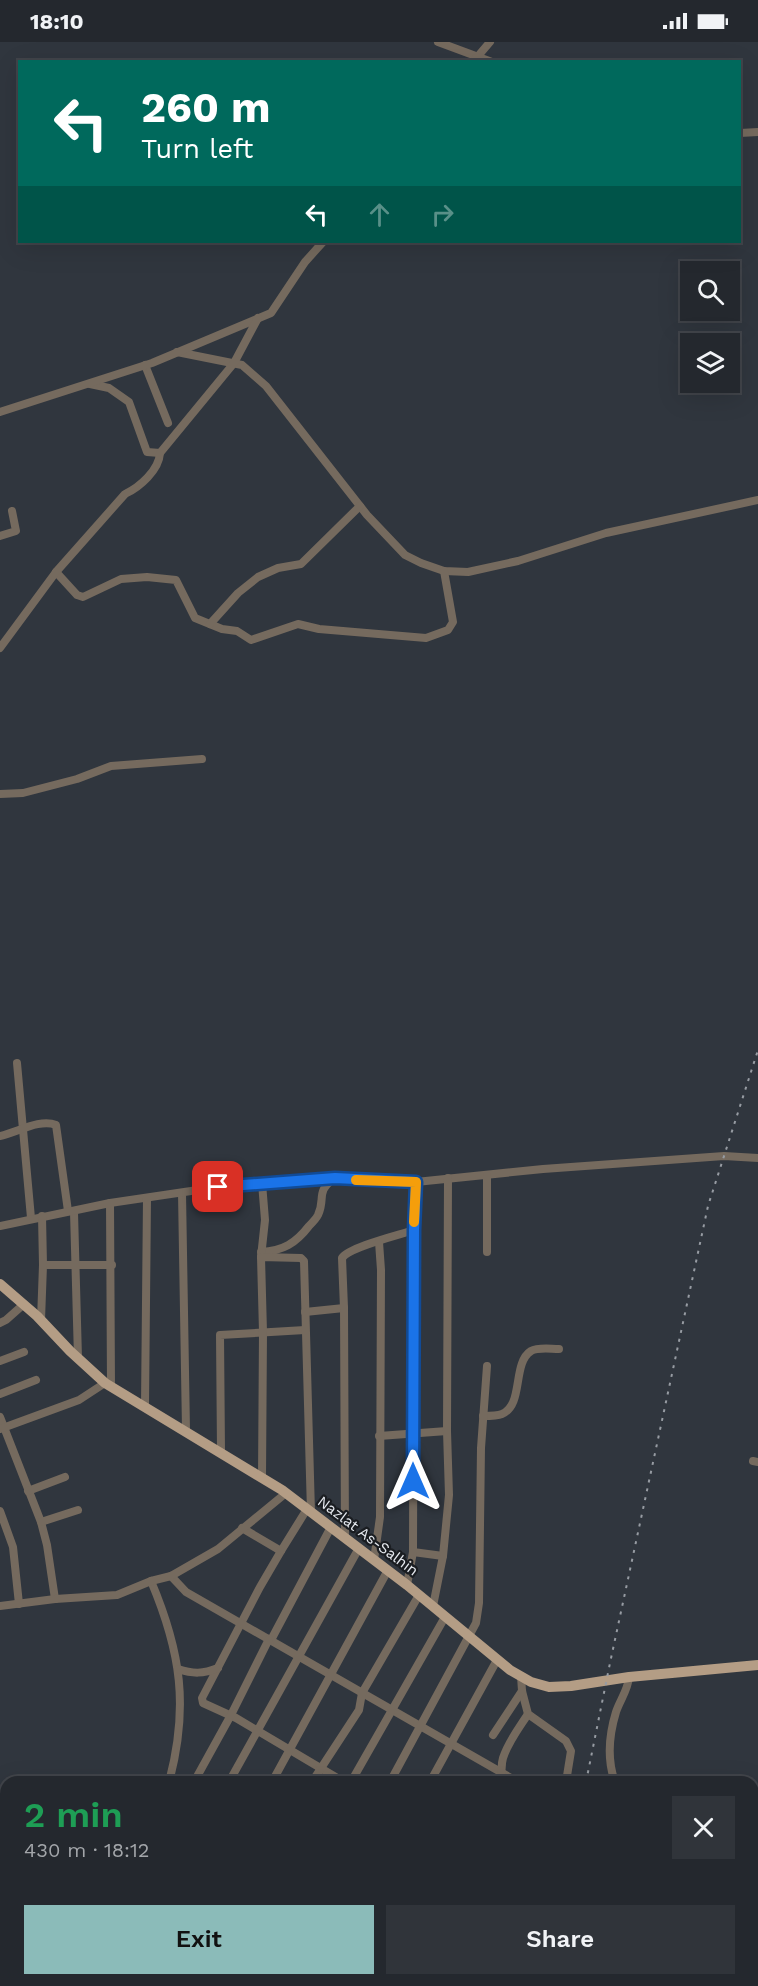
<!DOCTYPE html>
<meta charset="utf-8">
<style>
body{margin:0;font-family:"Work Sans",sans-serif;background:#30343a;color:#f1f3f6;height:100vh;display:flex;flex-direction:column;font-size:22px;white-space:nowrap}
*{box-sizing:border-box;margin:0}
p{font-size:20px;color:#a3a6aa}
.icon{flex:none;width:33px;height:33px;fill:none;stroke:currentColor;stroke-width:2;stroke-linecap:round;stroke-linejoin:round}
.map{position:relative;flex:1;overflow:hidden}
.drawer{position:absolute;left:0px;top:1734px;width:759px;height:210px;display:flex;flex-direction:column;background:#24282e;border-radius:18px 18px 0 0;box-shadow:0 6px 24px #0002,0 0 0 2px #41444a}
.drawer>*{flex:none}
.hud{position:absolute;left:18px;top:18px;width:723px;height:183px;border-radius:0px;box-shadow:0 6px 24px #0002,0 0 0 2px #41444a;background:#00695c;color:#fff;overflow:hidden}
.fabs{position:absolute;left:680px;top:219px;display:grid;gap:12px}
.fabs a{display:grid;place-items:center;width:60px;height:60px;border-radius:0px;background:#24282e;box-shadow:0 6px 24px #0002,0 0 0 2px #41444a;font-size:30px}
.pin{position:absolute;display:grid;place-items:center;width:51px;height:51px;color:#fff;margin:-26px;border-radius:12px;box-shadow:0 3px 9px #0006}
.me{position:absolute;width:66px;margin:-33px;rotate:0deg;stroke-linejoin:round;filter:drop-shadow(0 0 4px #0008)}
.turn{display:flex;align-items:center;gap:21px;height:126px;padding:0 24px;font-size:27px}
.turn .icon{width:78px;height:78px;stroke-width:2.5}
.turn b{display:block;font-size:42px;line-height:51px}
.lanes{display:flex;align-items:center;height:57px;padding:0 24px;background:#0003;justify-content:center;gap:30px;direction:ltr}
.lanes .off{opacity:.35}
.round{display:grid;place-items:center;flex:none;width:63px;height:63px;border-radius:0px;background:#30343a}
.summary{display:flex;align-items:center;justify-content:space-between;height:102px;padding:0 24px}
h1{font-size:36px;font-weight:600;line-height:45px;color:#1e9e55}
.primary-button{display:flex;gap:12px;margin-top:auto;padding:12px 24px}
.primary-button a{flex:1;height:69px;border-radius:0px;background:#8bbbb9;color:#111;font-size:24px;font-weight:600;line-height:69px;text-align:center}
.primary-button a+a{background:#30343a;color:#f1f3f6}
.status{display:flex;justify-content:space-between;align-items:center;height:42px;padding:0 30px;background:#24282e;direction:ltr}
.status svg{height:16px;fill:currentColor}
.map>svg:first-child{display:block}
.built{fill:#343f4c}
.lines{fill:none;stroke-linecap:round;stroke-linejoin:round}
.minor{stroke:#756a5e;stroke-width:8}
.major{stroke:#b49d85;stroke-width:10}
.rail{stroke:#979ca3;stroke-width:2;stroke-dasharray:3 6;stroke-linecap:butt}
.route-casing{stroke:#114b97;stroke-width:15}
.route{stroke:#1a73e8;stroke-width:10}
.slow{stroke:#f59e0b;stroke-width:10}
.labels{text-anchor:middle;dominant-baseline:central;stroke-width:4.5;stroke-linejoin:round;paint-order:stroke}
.street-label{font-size:15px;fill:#e5e9ef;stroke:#1a1d21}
</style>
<div class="status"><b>18:10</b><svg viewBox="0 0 49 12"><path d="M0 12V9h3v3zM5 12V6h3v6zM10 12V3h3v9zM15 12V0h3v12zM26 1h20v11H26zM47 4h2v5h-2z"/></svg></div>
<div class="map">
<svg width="758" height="1944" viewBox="0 0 758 1944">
<rect width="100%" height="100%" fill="#30363e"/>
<rect class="built" x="16" y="1938" width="88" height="6"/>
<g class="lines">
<g class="minor">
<path d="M438 0 492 20"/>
<path d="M473 20 490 0"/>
<path d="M740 91 758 90"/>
<path d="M177 310 242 323 266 344 367 473 405 513 421 521 444 529 468 530 518 519 606 491 758 458"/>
<path d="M145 323 168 381"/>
<path d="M90 342 109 346 129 360 147 410 160 411"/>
<path d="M0 370 152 321 271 271 305 220 323 200"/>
<path d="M0 494 16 489 12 469"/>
<path d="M56 530 77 553 83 555 121 537 147 535 176 538 195 576 222 587 237 589 251 598 298 582 319 587 426 596 448 588 453 580 444 529"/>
<path d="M210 582 238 551 258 535 278 526 301 522 360 464"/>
<path d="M0 606 56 530 125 452C140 445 159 428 160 411L234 321 258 276"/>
<path d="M0 752 23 751 77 737 111 724 202 717"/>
<path d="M17 1021 31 1176"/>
<path d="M0 1094C16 1091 40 1076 56 1083L68 1169"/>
<path d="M182 1151 186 1388"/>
<path d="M110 1161 111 1344"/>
<path d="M74 1170 78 1316"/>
<path d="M0 1184 110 1161 218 1145 335 1136 416 1140 543 1127 724 1114 758 1116"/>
<path d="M261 1210C283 1209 296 1201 309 1184 312 1181 316 1177 318 1173 326 1156 315 1151 334 1136"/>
<path d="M487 1210V1134"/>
<path d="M261 1215 265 1178 262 1141"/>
<path d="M43 1223H112"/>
<path d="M305 1270 344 1266"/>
<path d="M41 1278 43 1223 42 1174"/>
<path d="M0 1281 6 1278 24 1262"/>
<path d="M0 1319 24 1310"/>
<path d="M0 1352 36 1338"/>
<path d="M145 1364 147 1156"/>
<path d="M483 1374C489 1374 497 1374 502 1372 524 1363 512 1321 531 1309 538 1305 550 1307 559 1307"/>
<path d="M0 1375 41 1480 47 1503 55 1557"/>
<path d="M0 1387 79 1358 105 1341"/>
<path d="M379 1394 447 1389"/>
<path d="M221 1410 220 1293 305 1288"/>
<path d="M753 1419 758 1420"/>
<path d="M262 1435 263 1290 261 1215 301 1216 304 1219 311 1470"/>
<path d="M28 1449 65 1435"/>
<path d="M0 1469 13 1505 19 1562"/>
<path d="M41 1480 78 1468"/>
<path d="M242 1486 281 1509 260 1545 202 1656 203 1661 236 1676 344 1740"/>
<path d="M345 1496 344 1266 342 1216C349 1205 399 1193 414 1188"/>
<path d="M281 1509 307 1467"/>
<path d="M413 1510 443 1514"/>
<path d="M374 1518 380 1475 381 1228 379 1200"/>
<path d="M171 1534 186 1550 518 1740"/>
<path d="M151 1539C181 1610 189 1665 169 1740"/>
<path d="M407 1543 413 1510 414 1188 416 1140"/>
<path d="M0 1564 55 1557 117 1553 151 1539 171 1534 218 1507 286 1451"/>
<path d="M433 1564 443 1514 449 1453 447 1389 448 1136"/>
<path d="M271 1598 331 1485"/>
<path d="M178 1627C193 1632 203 1632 218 1626"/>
<path d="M521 1634 522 1649 528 1672 566 1699 571 1709 566 1740"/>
<path d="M493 1693 522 1649"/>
<path d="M194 1740 231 1673 269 1597"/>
<path d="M229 1740 359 1506"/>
<path d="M272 1740 388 1528"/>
<path d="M312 1740 359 1668 362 1651 419 1553"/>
<path d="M351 1740 445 1575"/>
<path d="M390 1740 476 1581 479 1561 481 1406 487 1324"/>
<path d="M430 1740 497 1618"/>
<path d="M498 1740C504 1730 500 1726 503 1716 508 1700 519 1686 528 1672"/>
<path d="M615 1740C607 1718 609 1693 616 1670 620 1658 628 1648 629 1635"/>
<path d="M753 1816 758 1818"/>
<path d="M0 1849 6 1850"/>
<path d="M753 1902 758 1904"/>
<path d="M753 1927 758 1910"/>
<path d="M214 1938 215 1944"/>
<path d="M677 1938 696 1944"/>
<path d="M111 1944 112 1938"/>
<path d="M254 1944 255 1938"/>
<path d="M748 1944 750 1938"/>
</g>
<path class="major" d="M0 1242 37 1274 70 1309 105 1341 282 1448 407 1543 510 1628 531 1640 549 1645 571 1644 629 1635 758 1623"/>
<g class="rail">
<path d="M586 1740 610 1621 708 1164 758 1008"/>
<path d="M753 1820 758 1816"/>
<path d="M544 1944 545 1938"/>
<path d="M601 1944 607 1938"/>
</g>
</g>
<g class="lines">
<g class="route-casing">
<path id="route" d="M218 1145 335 1136 416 1140 414 1188 413 1439"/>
</g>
<use href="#route" class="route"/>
<path class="slow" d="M356 1138 416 1140 414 1180"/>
</g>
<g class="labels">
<g class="street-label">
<text transform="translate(368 1494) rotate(37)">Nazlat As-Salhin</text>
</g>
</g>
</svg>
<div class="fabs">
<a><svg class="icon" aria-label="search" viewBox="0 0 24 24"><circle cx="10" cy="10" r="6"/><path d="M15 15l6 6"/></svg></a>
<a><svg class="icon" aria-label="layers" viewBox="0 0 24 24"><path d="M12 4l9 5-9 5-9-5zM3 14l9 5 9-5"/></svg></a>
</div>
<div class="pin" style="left:218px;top:1145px;background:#d93025"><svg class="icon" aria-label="arrive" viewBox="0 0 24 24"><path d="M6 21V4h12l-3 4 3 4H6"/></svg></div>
<svg class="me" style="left:413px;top:1439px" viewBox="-20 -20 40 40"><path d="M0-17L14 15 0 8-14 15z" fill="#1a73e8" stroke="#fff" stroke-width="4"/></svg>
<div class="hud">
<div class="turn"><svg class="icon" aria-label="left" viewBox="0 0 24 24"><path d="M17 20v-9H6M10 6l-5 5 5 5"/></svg><div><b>260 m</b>Turn left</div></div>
<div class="lanes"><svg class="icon" aria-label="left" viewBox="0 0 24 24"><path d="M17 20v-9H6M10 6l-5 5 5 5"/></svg><svg class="icon off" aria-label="ahead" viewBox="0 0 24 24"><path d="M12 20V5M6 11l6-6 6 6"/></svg><svg class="icon off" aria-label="right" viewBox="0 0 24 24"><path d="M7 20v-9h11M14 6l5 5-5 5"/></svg></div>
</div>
<section class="drawer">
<div class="summary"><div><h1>2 min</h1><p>430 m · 18:12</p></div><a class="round"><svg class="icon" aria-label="close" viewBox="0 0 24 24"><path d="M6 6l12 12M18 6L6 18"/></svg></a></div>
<div class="primary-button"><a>Exit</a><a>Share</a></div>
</section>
</div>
